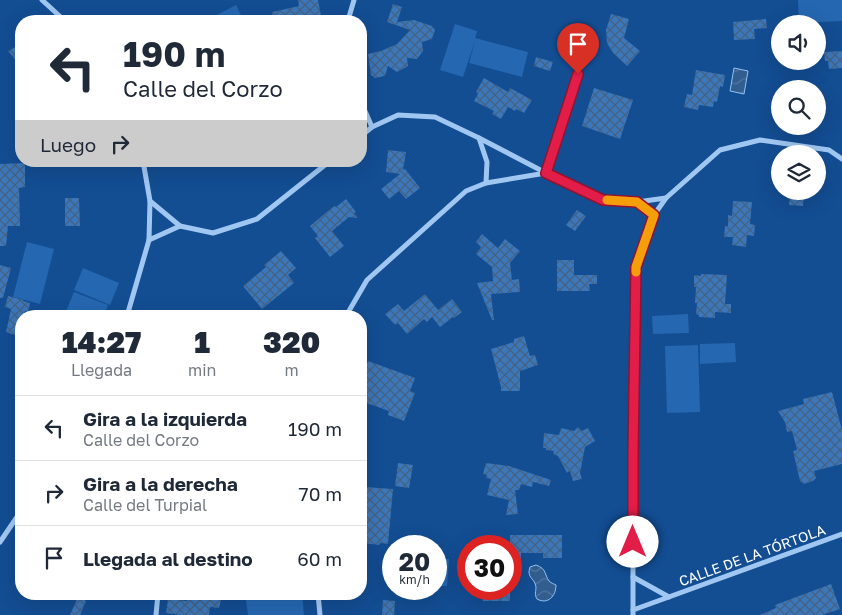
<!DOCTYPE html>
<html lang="es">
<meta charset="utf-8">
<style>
body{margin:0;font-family:"Golos Text",sans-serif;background:#f6f6f7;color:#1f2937;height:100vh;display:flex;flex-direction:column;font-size:19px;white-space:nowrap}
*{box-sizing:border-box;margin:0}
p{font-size:16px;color:#747a83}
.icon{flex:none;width:28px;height:28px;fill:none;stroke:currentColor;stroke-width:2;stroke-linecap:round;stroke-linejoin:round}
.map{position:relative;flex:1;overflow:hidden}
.drawer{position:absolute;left:15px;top:310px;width:352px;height:290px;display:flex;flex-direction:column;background:#fff;border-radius:20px;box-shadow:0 5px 20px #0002}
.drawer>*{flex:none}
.hud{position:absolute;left:15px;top:15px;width:352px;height:152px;border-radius:20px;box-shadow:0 5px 20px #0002;background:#fff;color:#1f2937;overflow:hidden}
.buttons{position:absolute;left:771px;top:15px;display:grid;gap:10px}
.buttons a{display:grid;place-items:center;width:55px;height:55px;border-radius:50%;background:#fff;box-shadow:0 5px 20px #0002;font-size:25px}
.speed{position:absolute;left:382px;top:535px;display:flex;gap:10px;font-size:25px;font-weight:700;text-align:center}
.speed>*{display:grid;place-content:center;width:65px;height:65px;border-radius:50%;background:#fff;box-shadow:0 5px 20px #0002;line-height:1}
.speed small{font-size:12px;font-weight:400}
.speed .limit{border:8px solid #d22;background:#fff;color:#111}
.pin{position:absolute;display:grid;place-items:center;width:42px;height:42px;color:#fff;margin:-51px -21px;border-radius:50% 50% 50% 0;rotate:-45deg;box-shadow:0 0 5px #0007}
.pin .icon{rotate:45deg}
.me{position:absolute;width:55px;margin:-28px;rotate:0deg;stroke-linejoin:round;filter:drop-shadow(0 0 4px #0008)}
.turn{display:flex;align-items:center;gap:18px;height:105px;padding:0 25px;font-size:22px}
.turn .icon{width:65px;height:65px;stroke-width:2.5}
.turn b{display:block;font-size:35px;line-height:42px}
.then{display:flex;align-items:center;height:48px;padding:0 25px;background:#0003;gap:10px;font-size:19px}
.eta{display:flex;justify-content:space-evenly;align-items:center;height:85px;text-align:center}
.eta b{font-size:30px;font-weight:800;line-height:35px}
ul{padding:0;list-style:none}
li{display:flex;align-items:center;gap:15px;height:65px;padding:0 25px;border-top:1px solid #e0e1e3}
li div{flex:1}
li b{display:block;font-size:19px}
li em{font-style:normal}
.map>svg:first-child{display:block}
.grass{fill:#2567b1}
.water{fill:url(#water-waves);stroke:#92c2f5}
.building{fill:url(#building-cross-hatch)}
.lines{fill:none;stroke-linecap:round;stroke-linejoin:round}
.minor{stroke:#a0c7f2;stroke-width:5}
.route-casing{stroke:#92132f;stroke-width:12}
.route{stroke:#e11d48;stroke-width:9}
.slow{stroke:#f59e0b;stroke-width:9}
.labels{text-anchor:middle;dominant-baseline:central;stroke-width:4.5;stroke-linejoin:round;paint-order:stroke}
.street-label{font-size:14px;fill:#fff;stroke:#134d92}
</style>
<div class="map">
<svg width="842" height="615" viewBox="0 0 842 615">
<defs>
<pattern id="water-waves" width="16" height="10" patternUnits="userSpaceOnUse" patternTransform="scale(1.25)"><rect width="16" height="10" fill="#325d8f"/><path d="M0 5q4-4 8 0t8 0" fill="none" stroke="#5175a0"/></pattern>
<pattern id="building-cross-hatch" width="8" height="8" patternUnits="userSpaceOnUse" patternTransform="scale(1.25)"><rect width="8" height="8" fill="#3c77ba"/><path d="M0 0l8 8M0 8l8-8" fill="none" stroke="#446283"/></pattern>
</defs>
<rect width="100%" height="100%" fill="#134d92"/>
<g class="grass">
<path d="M798 0H842V21L799 23Z"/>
<path d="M236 5 244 21H215L213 17Z"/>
<path d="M455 24 477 31 475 38 528 52 522 77 469 63 475 41 463 77 440 70Z"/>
<path d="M27 242 54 249 40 304 13 297Z"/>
<path d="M83 268 119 283 110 305 74 290Z"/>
<path d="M74 292 108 305 104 316H64Z"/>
<path d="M688 314 689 333 653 334 652 316Z"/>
<path d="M735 343 736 362 700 364V344Z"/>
<path d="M698 345 700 412 667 413 665 346Z"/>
<path d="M436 559H449L447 586H436Z"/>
<path d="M302 594 304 615H248L246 600Z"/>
</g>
<g class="water">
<path d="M734 68 748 71 744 94 730 91Z"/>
<path d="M536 565C547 569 544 574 549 581 551 583 554 584 556 585 556 596 548 605 537 599 534 594 536 592 536 587 535 578 526 578 530 567Z"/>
</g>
<g class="building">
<path d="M298 0H318L322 21H274L272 12 299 6Z"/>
<path d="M393 4 402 7 397 22 414 20 432 26 435 30 432 39 422 42 423 51 417 59 407 58 408 66 397 72 388 66 385 76 375 78 371 75 368 54 381 51 397 44 410 30 387 22Z"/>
<path d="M611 14 629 19 624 38 640 51 627 66 613 53 607 43 606 30Z"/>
<path d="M766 19 767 28 754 29 755 39 734 40 733 22Z"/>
<path d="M21 44V67L8 51Z"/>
<path d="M842 51V68L829 69 828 61H825L824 52Z"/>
<path d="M536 57 553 62 550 71 534 66Z"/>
<path d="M696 70 725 75 723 87 720 86 717 102 714 101 713 107 699 105 698 110 684 107 687 94 692 95Z"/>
<path d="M484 78 508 92 510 88 532 100 524 113 516 109 515 111 508 107 501 119 492 114 494 111 474 101 478 94 476 92Z"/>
<path d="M594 88 633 100 620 139 582 126Z"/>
<path d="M388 150 406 152 403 170 405 169 420 188 406 199 399 191 389 199 381 189 400 174 386 172Z"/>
<path d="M25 163V187L19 188 20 226H8L6 246H0V164Z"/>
<path d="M790 191H804L803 206 789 205Z"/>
<path d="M65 198H79L80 226H65Z"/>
<path d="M346 199 356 212 354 213 358 218 349 217 332 231 344 246 330 257 315 238 318 236 310 226 334 206 336 207Z"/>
<path d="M733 201 752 202 750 224 755 225 754 236 747 235 746 247 732 245 733 237H724L725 226H728V215L732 216Z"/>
<path d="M577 210 586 216 575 231 566 225Z"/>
<path d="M482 234 498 248 505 239 520 251 510 263 512 280 519 279 520 292 491 294 494 320H492L477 283 493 281 492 267 476 254 481 247 476 242Z"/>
<path d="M281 251 296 268 288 275 294 283 262 309 243 286 266 267 264 265Z"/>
<path d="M557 260H574V275H597V284H589L590 291H557Z"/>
<path d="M0 265 11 268 3 298H0Z"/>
<path d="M701 274 727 275 725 304H731V313L715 312V318L699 317V315L696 314 697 303H695L696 287H694V275L701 276Z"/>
<path d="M425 294 438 310 452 299 462 312 454 318 453 317 440 327 432 317 427 322 424 319 407 334 398 323 395 325 385 314 398 304 404 311Z"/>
<path d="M8 296 23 300V301L30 303 28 312 25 311 23 316H21V324L18 336 6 332 11 309 5 307Z"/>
<path d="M524 336 530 356 535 355 538 365 520 371V391H501V387L491 349 514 342V339Z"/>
<path d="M368 361 415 378 410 391 415 393 404 421 388 415 389 411 364 402 367 395 362 393 365 386 361 384V379Z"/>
<path d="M832 392 842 430V464L814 471 816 478 813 481 804 484 800 481 793 451 797 450 792 431 787 432 785 422 778 411 804 404 803 399Z"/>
<path d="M578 427 582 431 588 428 595 441 585 447 580 473 582 479 573 481 570 471 567 473 558 456 553 454 554 451 546 450V448H543L544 433 559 435 561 428 574 431Z"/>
<path d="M398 463 413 465 409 488 395 486Z"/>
<path d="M486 463 509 466 551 480 549 486 533 482 532 487 521 484 519 490H515L518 514 506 515 509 500 487 495 491 479 486 478 487 475 483 474Z"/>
<path d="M365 487 393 489 388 544 380 543 379 545 363 543 365 513 361 512V498L364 499Z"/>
<path d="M510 535H562V558H543V553H521V564H511V546H510Z"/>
<path d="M831 584 840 609 822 615H760L776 608 775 605Z"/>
<path d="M479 589H510V601H483V597H479Z"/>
<path d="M187 594H216L221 600 219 608 210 607 209 615H182L166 613 168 599 187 601Z"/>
<path d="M78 597 86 601 80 615H70Z"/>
<path d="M383 600 395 601 394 615H382Z"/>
</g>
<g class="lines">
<g class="minor">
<path d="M42 0 65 21"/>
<path d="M348 21 349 17 354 0"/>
<path d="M361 102 372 127"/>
<path d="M361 136 372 127 398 115 435 117 479 138 546 173 603 200 637 202 666 198 720 150 760 140 829 150 842 159"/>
<path d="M479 138 487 162 486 183"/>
<path d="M143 161 150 201 180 226 213 233 257 219 330 161"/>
<path d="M637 202 654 215"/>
<path d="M149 240 180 226"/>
<path d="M127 316 149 240 150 201"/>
<path d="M346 316 367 280 466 191 486 183 546 173 578 74"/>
<path d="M0 542 21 511"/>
<path d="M633 577 669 597"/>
<path d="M318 594 320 615"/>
<path d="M633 610 842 534"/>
<path d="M156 615 158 594"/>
<path d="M633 615V453L636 267 654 215 666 198"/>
</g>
</g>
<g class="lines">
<g class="route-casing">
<path id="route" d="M578 74 546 173 603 200 637 202 654 215 636 267 633 453V542"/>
</g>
<use href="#route" class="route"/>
<path class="slow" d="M607 200 637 202 654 215 636 267V272"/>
</g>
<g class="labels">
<g class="street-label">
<text transform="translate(752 555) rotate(-20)">CALLE DE LA TÓRTOLA</text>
</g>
</g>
</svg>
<div class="buttons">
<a><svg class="icon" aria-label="sound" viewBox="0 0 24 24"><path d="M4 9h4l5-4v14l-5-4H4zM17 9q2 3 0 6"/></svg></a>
<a><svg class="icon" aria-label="search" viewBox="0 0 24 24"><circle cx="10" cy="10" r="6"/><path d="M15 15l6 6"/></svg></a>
<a><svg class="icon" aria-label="layers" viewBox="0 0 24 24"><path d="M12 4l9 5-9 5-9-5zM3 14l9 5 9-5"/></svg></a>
</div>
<div class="speed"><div>20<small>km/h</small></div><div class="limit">30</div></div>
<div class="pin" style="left:578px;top:74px;background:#d93025"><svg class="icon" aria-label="arrive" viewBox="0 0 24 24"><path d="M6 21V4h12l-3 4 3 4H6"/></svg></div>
<svg class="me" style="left:633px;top:542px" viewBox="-20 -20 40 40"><circle r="19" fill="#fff"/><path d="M0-13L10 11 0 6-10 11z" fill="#e11d48"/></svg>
<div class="hud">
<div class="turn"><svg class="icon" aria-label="left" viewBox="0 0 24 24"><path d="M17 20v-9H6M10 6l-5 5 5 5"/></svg><div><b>190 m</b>Calle del Corzo</div></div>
<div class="then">Luego<svg class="icon" aria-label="right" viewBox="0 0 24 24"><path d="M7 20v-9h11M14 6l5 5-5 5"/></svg></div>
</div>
<section class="drawer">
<div class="eta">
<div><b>14:27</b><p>Llegada</p></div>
<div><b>1</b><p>min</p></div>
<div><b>320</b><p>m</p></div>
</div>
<ul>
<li><svg class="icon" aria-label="left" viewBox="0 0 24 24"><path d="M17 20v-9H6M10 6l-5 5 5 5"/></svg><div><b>Gira a la izquierda</b><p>Calle del Corzo</p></div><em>190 m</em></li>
<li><svg class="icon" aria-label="right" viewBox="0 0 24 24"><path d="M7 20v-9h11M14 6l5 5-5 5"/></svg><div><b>Gira a la derecha</b><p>Calle del Turpial</p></div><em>70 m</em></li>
<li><svg class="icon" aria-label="arrive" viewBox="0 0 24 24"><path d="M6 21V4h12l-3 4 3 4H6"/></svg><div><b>Llegada al destino</b></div><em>60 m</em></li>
</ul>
</section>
</div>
